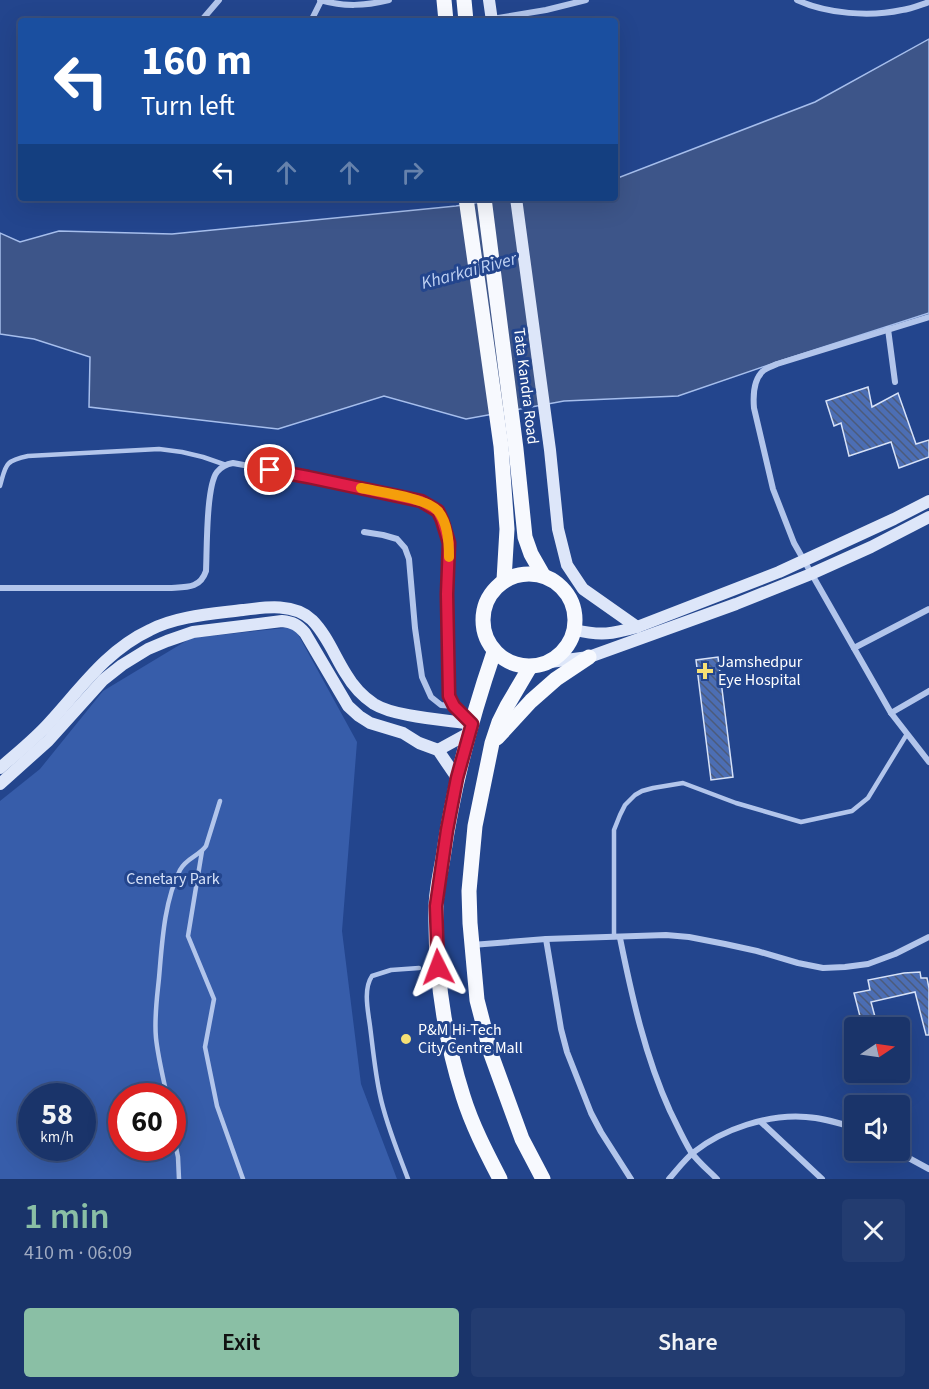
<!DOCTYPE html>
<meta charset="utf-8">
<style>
body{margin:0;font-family:"Source Sans 3",sans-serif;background:#233c70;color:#f1f3f6;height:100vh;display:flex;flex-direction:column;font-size:22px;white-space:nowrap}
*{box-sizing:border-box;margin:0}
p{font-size:20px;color:#9faac1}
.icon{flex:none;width:33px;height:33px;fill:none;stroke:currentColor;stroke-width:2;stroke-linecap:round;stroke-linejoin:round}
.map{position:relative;height:1179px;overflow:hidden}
.details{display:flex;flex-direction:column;background:#1a346a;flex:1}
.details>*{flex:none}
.top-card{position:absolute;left:18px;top:18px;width:600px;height:183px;border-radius:6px;box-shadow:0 6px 24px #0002,0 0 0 2px #384f7e;background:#1a4fa0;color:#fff;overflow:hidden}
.needle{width:39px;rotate:77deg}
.tools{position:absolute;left:844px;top:1017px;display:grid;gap:12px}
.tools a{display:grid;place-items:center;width:66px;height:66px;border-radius:6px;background:#1a346a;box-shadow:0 6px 24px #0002,0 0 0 2px #384f7e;font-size:30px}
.speed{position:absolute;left:18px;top:1083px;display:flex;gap:12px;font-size:30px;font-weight:700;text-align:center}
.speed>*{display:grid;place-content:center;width:78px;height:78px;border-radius:50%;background:#1a346a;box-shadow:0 6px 24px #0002,0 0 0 2px #384f7e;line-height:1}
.speed small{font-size:15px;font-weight:400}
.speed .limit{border:9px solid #d22;background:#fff;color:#111}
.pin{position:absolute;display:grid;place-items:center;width:51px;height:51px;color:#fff;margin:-26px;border:3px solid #fff;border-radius:50%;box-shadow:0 2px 6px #0007}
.me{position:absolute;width:66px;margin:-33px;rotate:357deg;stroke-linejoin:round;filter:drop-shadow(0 0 4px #0008)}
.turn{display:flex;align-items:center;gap:21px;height:126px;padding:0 24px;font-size:27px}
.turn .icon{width:78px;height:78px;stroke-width:2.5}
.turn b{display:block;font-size:42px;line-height:51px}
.lanes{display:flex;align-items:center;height:57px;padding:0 24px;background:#0003;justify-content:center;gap:30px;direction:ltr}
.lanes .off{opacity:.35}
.round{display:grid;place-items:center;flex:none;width:63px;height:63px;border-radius:6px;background:#233c70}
.summary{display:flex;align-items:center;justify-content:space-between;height:102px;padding:0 24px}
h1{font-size:36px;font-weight:600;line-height:45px;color:#8abfa5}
.primary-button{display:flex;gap:12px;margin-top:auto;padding:12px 24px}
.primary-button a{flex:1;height:69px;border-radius:6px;background:#8abfa5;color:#111;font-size:24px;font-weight:600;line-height:69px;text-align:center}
.primary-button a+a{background:#233c70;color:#f1f3f6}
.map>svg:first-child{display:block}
.park{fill:#375daa;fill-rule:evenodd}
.water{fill:#3d5589;stroke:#a6beec;stroke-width:1.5}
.building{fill:url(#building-back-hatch);stroke:#d7e2f8;stroke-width:1.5}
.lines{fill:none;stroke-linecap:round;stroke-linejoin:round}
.lane{stroke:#b2c5eb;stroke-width:4.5}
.street{stroke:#b2c5eb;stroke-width:6}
.secondary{stroke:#dde6f9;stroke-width:12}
.primary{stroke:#f7f9fe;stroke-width:15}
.route-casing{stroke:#92132f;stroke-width:15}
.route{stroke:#e11d48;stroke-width:10}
.slow{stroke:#f59e0b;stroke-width:10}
.poi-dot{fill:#f6e075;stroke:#23458d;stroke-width:2}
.labels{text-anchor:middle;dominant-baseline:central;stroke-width:6;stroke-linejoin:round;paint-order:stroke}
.street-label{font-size:16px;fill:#fff;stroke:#23458d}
.poi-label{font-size:16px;fill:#fff;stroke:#23458d;text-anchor:start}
.park-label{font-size:16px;fill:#d7e2f8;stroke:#23458d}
.water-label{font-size:18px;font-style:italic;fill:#bed0f2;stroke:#23458d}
</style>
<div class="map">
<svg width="929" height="1179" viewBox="0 0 929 1179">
<defs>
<pattern id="building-back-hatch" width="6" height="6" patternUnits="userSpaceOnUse" patternTransform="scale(1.5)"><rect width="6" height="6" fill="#4c6eb4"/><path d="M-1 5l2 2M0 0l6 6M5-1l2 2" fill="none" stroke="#4c5b7b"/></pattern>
</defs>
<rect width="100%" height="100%" fill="#23458d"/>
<path class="park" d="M294 627 357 742 342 931 361 1084 397 1179H0V801L40 769 103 691 191 638ZM32 1096H82V1148H32ZM122 1096H172V1148H122Z"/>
<path class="water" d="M929 39V313L780 361 678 396 564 401 466 419 384 396 278 429 89 407 90 357 34 339 0 334V233L20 242 59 231 172 234 456 206 505 198H615V179L815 102Z"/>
<g class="building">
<path d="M868 387 872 407 898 393 916 444 929 440V457L899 468 891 442 849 456 841 423 834 426 826 401Z"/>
<path d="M718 657 733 777 711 780 696 660Z"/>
<path d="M920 972 921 978H927L929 988V1035H926L915 992 871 1002 878 1028H863L854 993 870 990 868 980 904 973Z"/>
</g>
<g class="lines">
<g class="lane">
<path d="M0 486C6 465 4 461 28 456L159 449 182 452 203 457 226 465"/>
<path d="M202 851 188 936 214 999 205 1047 217 1106 243 1179"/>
<path d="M614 937V830L620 815 625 805 635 795 642 791 653 788 683 783 736 803 801 822 852 811 868 798 907 734"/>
<path d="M167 1096C163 1077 158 1057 156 1038 154 1018 157 998 159 978 162 944 164 901 180 870 186 858 199 856 206 846L220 801"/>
<path d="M172 1129 178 1157 179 1179"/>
<path d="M408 1179C398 1152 386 1124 380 1095 375 1072 373 1049 370 1026 368 1011 363 989 372 976L391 970 419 968"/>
</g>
<g class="street">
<path d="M320 0C345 7 364 6 389 0"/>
<path d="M797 0C827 14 870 17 902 10 911 9 920 5 929 2"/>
<path d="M492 19 546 10 586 0"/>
<path d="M201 21 219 0"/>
<path d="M311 21 321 1"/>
<path d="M929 317 777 364C773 366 766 368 763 371 753 380 753 396 754 408L773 489 794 543 891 713 929 762"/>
<path d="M888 329 895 382"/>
<path d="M364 532 383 535 397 539 405 548 409 559 415 628 422 677 431 697 441 705 454 706"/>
<path d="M0 588H169C186 587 200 589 206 571 207 551 206 486 217 472 221 467 227 464 233 463L308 477 421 501 438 511 442 520 449 542 447 594 449 696 454 706 469 721"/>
<path d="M854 648 929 609"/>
<path d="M891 713 929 691"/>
<path d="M620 938C632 997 645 1056 670 1111 677 1125 683 1139 691 1152 698 1162 708 1170 717 1179"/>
<path d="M546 939 561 1029 567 1052 591 1113 601 1132 631 1179"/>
<path d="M472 945 546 939 666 935 689 937 725 944 757 951 798 963 823 968 845 967 868 964 895 954 929 937"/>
<path d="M761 1122 822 1179"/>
<path d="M894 1150 929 1169"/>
<path d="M669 1179C677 1170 685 1159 694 1152 723 1129 768 1114 806 1117 823 1118 839 1123 855 1128"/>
</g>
<g class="secondary">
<path d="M489 0 492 21"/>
<path d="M516 198 550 450 558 529 567 565 583 589 637 627"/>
<path d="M575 630C601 636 612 634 637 627L779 572 894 519 929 501"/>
<path d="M550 662 589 657 736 604 811 574 871 547 929 517"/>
<path d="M438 750 469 733"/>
<path d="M0 768C17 753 35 739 50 722 81 688 107 650 150 630 177 616 212 614 243 610 266 607 294 603 312 620 327 635 335 657 346 674 353 686 362 696 374 704 395 717 446 720 472 724"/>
<path d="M0 784 48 741 103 680 122 665 148 649 167 641 193 632 282 621C293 622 298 625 305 633L348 706 359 716 370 723 403 733 419 743 438 750 457 778"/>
</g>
<g class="primary">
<path d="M444 0 446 21"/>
<path d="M464 0 466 21"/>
<path d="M466 198 501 446 507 529 504 580"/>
<path d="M484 198 516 449 525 537 531 554 543 575"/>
<circle cx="529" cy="620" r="46"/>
<path d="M494 652C471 719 453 788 443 858 440 875 436 892 436 908 435 971 444 1036 463 1096 472 1125 486 1152 500 1179"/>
<path d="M530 667 507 706 499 722 492 743 475 826 469 891 470 923 477 1000 491 1054 522 1139 543 1179"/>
<path d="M497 738 531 701 556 679 589 657"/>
</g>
</g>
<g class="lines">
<g class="route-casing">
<path id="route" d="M270 470 308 477 421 501 438 511 442 520 449 543 447 594 449 696 454 706 472 724 457 778 447 830 436 906 438 967"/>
</g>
<use href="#route" class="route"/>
<path class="slow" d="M361 488C379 492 427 498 438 511 448 523 449 542 449 557"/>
</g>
<g class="poi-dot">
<path d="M702 662h6v6h6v6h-6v6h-6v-6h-6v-6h6z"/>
<circle cx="406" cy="1039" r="6"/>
</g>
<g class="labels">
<g class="street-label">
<text transform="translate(526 386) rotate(83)">Tata Kandra Road</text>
</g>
<g class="poi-label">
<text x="718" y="662">Jamshedpur<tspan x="718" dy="18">Eye Hospital</tspan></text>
<text x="418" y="1030">P&amp;M Hi-Tech<tspan x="418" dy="18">City Centre Mall</tspan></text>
</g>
<g class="park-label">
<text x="173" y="879">Cenetary Park</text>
</g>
<g class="water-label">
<text transform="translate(469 271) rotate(-15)">Kharkai River</text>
</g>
</g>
</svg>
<div class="tools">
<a><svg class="needle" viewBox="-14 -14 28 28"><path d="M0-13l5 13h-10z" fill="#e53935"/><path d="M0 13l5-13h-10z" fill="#9faac1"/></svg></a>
<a><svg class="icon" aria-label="sound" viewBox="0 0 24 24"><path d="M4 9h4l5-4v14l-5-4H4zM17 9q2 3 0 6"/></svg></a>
</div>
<div class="speed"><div>58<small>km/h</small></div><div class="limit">60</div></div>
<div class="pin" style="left:270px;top:470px;background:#d93025"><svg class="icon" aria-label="arrive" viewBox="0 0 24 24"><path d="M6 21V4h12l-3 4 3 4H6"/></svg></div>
<svg class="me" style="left:438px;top:967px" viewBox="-20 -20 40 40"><path d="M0-17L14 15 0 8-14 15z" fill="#e11d48" stroke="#fff" stroke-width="4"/></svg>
<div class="top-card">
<div class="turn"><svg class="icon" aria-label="left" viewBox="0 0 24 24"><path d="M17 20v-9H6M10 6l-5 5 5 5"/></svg><div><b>160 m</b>Turn left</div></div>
<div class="lanes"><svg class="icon" aria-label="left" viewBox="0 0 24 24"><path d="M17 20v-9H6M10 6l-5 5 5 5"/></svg><svg class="icon off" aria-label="ahead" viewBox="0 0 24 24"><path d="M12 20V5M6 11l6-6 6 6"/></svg><svg class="icon off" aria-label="ahead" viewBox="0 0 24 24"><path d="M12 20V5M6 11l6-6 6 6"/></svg><svg class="icon off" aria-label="right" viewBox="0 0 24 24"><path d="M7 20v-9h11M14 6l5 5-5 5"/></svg></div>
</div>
</div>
<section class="details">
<div class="summary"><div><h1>1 min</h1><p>410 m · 06:09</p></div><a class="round"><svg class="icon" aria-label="close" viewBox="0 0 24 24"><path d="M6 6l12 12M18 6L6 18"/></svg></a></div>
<div class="primary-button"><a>Exit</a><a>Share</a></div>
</section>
